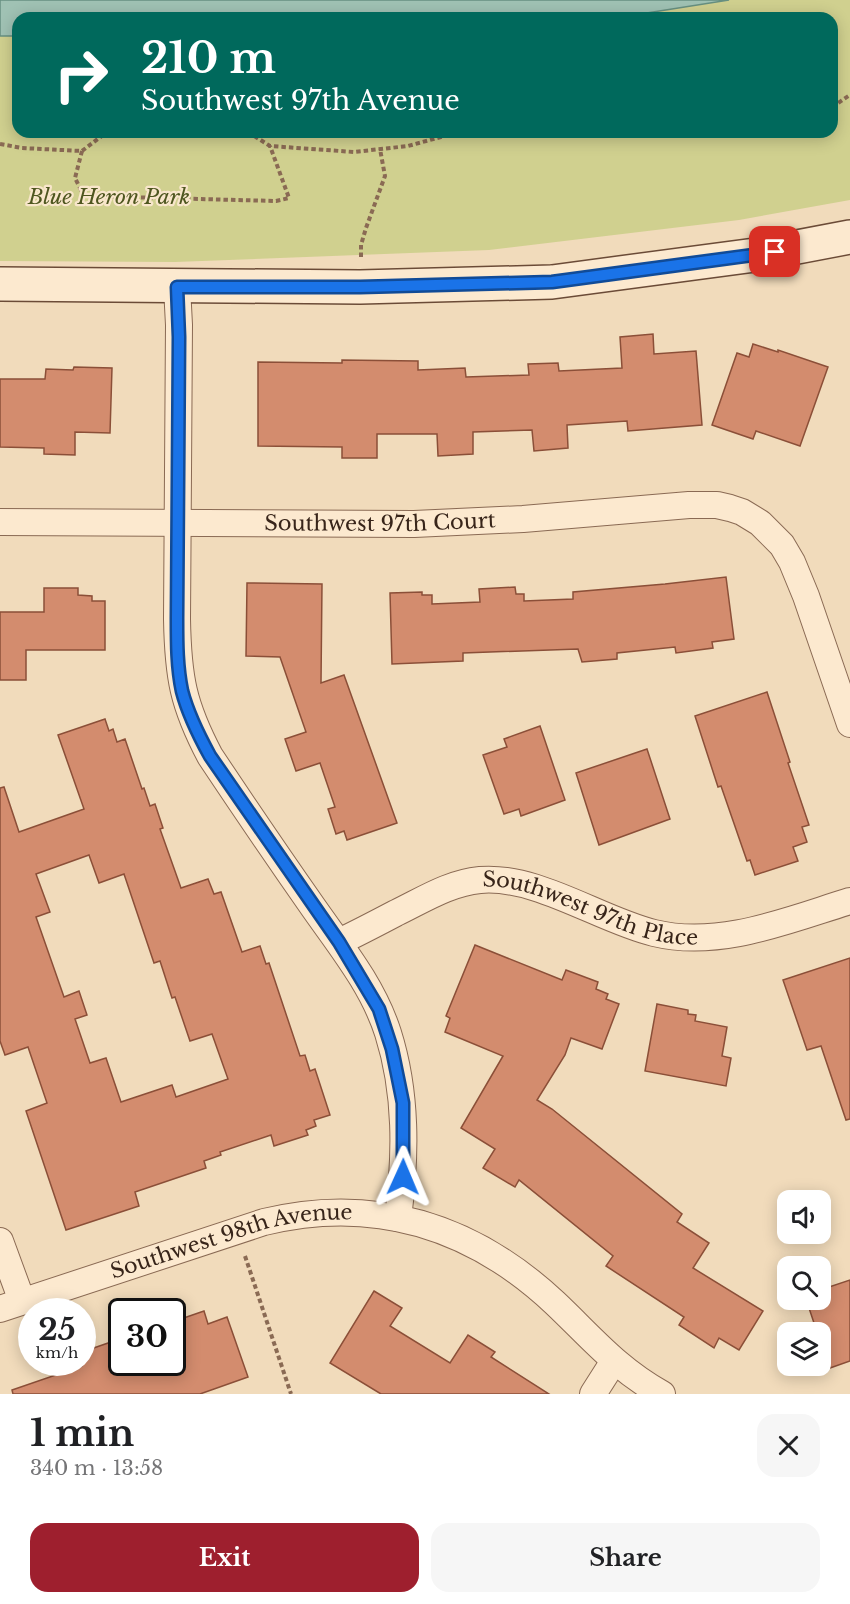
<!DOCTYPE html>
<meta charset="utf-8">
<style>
body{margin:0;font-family:"Libre Baskerville",serif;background:#f6f6f6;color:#202124;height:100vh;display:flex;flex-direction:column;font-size:22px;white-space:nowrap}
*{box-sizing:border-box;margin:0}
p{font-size:20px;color:#757577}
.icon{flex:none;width:33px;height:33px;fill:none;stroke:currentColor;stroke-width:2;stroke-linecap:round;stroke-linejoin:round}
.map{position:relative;height:1394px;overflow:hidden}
.panel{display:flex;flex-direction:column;background:#fff;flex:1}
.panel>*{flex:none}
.hud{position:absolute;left:12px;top:12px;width:826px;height:126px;border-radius:18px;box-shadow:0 3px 15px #0003;background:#00695c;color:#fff;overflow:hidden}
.fabs{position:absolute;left:777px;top:1190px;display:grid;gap:12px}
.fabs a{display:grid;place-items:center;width:54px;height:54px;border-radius:12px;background:#fff;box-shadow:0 3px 15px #0003;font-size:30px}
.speed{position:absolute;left:18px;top:1298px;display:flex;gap:12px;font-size:30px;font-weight:700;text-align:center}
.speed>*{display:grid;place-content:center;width:78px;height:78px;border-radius:50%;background:#fff;box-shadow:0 3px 15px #0003;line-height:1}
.speed small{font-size:15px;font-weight:400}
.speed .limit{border:3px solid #111;border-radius:9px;background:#fff;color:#111}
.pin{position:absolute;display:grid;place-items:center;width:51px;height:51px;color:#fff;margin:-26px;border-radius:12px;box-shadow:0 3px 9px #0006}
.me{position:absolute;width:66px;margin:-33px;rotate:1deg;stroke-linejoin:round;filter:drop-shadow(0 0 4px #0008)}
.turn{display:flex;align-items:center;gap:21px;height:126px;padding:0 30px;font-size:27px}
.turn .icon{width:78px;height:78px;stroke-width:2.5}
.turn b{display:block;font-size:42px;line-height:51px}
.round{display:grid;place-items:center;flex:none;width:63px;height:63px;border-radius:18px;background:#f6f6f6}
.summary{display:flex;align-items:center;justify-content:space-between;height:102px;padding:0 30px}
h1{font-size:36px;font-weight:700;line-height:45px}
.button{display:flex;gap:12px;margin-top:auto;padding:12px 30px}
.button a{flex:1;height:69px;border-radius:18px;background:#9e1f2e;color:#fff;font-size:24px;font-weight:700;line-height:69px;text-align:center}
.button a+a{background:#f6f6f6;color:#202124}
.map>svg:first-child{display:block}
.green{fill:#d0d08f}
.water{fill:#a0c2b4;stroke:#679081;stroke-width:1.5}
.building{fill:#d38c6e;stroke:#8b4f38;stroke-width:1.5;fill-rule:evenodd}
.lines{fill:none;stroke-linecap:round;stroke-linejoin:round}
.street-casing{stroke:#8a6a54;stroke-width:28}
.secondary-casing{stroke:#6b4b37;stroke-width:36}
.path{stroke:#8a6a54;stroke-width:4;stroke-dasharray:4.5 3;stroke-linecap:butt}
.street{stroke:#fce9cf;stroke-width:26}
.secondary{stroke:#fce9cf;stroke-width:33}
.route-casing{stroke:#114b97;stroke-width:15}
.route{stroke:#1a73e8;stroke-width:10}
.labels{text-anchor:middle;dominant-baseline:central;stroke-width:4.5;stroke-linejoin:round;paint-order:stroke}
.park-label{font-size:21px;font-style:italic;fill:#4e561f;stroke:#f8e6cb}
.street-label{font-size:21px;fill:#38251a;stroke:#f8e6cb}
</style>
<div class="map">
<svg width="850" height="1394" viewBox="0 0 850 1394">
<rect width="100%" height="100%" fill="#f1dbbb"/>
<path class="green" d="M729 0H850V200L739 220 489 250 175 262 0 261V36H18V132H832V18H615Z"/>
<path class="water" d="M0 0H729L615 18H18V36H0Z"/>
<g class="building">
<path d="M653 334 654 354 696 351 702 425 628 431 627 421 567 425 568 448 534 451 532 430 473 432V454L438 456 437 434H377V458H342V447L258 446V362L342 363V360L418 361V370L465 368 466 377 529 375 528 364 558 363 559 371 622 368 620 337Z"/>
<path d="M753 344 778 352V350L828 367 800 446 756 431 753 439 712 425 737 353 749 357Z"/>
<path d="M74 367 112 368 110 433 75 432V455L44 454V448L0 447V379H45L46 369 73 370Z"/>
<path d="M726 577 734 639 712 642 713 648 676 653 675 647 617 653V659L582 662 578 649 463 653V661L392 664 390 593 422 592V595H432V604L480 602 479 589 515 587 516 594H524V601L573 599V592L665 584Z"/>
<path d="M247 583 322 584 321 683 344 675 397 823 347 840 344 831 336 834 328 809 335 807 320 763 296 771 285 739 306 732 280 657 246 656Z"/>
<path d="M44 588H78V595L92 596V601H105V650H26V680H0V612H44Z"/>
<path d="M767 692 790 762 788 763 809 825 802 827 807 842 793 847 798 861 755 875 750 860 747 861 721 786 718 787 695 716Z"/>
<path d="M105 719 109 731 113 729 117 742 125 739 142 789 144 788 150 806 155 804 163 828 160 829 181 888 208 879 214 894 221 892 242 952 260 946 266 964 269 963 300 1056 305 1055 310 1071 315 1069 330 1115 314 1120 316 1126 306 1130 308 1135 274 1146 271 1135 220 1152 221 1155 204 1161 206 1168 135 1192 139 1206 66 1230 26 1111 47 1103 28 1047 5 1055 0 1041V788L4 787 19 832 84 809 58 735ZM89 855 99 883 124 874 154 963 160 961 172 998 175 997 190 1041 212 1034 228 1079 176 1097 172 1085 121 1102 106 1058 90 1063 75 1019 87 1015 79 991 64 997 36 917 50 912 36 874Z"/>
<path d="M540 726 565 800 521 816 519 809 504 814 483 755 507 747 504 739Z"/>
<path d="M647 749 670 819 599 845 576 773Z"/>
<path d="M475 945 562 980 566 970 598 982 596 989 608 994 606 999 619 1004 602 1049 571 1038 565 1055 537 1100 552 1109 682 1214 677 1222 709 1243 693 1268 763 1311 739 1350 719 1338 714 1348 679 1325 684 1317 606 1266 613 1256 519 1180 515 1187 483 1168 495 1149 461 1128 503 1056 445 1032 450 1018 446 1016Z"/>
<path d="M850 958V1119L846 1120 821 1046 807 1050 783 980Z"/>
<path d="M657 1004 688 1010V1014L696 1015 695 1021 727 1027 722 1056 731 1058 726 1086 645 1071Z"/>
<path d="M850 1280V1361L830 1368 820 1341V1332H817L806 1299H820V1290Z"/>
<path d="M374 1291 402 1308 390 1326 450 1363 468 1335 495 1352 491 1357 549 1394H381L330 1363Z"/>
<path d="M204 1311 208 1324 227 1317 248 1377 200 1394H13L12 1390 82 1366V1352L111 1342 113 1346 121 1343 122 1362H172V1322Z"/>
</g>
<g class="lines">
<g class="street-casing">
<g id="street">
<path d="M177 287 179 325 177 619C178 677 183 705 210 756 244 807 278 857 313 907 341 947 373 986 388 1033 407 1093 406 1156 398 1218"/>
<path id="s1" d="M0 522 414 524 523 519 689 505H717L730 508 742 512 760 523 782 545 792 562 806 596 850 724"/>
<path id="s2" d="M339 942C358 933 377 923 396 913 423 900 449 883 480 880 537 875 600 920 654 933 720 949 788 920 850 901"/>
<path d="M0 1241 22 1301"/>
<path id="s3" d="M0 1309 264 1222C374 1195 473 1226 555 1303 592 1338 616 1368 662 1394"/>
<path d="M593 1394 614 1361"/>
</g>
</g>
<g class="secondary-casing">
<path id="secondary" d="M0 284 360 287 552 282 755 255 850 237"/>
</g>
<g class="path">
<path d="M832 107 850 95"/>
<path d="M248 132 270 146 354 152 408 146 459 132"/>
<path d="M0 144 22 148 82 151 107 132"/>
<path d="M82 151 75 178 84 196 276 201 289 198 270 146"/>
<path d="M361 257V245L366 228 385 176 380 149"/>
<path d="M245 1256 291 1394"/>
</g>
<use href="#street" class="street"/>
<use href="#secondary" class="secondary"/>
</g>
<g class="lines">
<g class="route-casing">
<path id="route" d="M403 1177V1103L392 1049 379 1009 339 942 210 756C199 736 188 714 182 691 177 667 177 643 177 619L179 337 177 287H360L552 282 775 252"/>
</g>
<use href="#route" class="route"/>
</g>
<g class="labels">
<g class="park-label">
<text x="109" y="197">Blue Heron Park</text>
</g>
<g class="street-label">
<text stroke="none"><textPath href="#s1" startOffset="380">Southwest 97th Court</textPath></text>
<text stroke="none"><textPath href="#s2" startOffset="270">Southwest 97th Place</textPath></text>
<text stroke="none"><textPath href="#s3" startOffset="242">Southwest 98th Avenue</textPath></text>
</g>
</g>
</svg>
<div class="fabs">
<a><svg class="icon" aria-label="sound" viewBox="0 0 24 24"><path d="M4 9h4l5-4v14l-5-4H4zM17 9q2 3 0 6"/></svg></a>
<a><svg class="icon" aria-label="search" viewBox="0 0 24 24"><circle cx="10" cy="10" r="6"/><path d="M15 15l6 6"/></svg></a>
<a><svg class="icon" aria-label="layers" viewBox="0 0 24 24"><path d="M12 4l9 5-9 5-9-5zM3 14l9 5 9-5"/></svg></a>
</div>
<div class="speed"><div>25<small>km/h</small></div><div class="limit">30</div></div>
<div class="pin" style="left:775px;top:252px;background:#d93025"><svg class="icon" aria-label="arrive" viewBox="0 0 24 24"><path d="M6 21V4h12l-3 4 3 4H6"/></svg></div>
<svg class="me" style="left:403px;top:1177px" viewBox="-20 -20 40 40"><path d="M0-17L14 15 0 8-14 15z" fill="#1a73e8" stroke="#fff" stroke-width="4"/></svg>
<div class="hud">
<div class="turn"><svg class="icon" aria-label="right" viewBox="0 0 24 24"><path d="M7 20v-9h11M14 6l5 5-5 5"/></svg><div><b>210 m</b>Southwest 97th Avenue</div></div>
</div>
</div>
<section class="panel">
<div class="summary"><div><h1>1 min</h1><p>340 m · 13:58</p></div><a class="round"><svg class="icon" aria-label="close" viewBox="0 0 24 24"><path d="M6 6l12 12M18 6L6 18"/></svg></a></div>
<div class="button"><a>Exit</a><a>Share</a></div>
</section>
